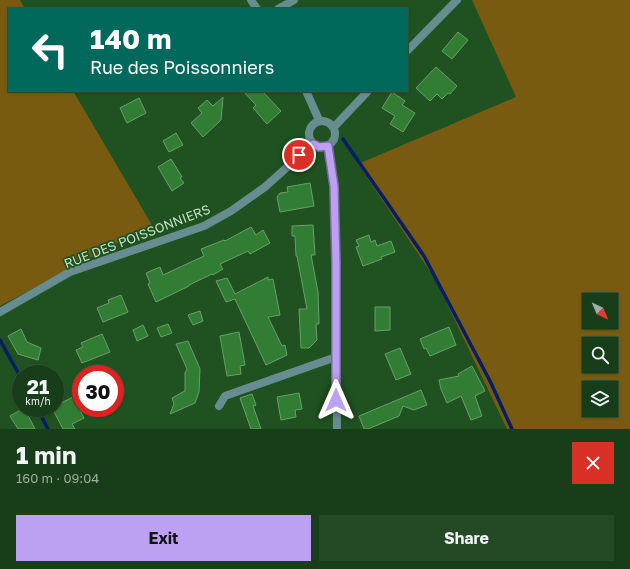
<!DOCTYPE html>
<meta charset="utf-8">
<style>
body{margin:0;font-family:"Golos Text",sans-serif;background:#244925;color:#f1f3f6;height:100vh;display:flex;flex-direction:column;font-size:15px;white-space:nowrap}
*{box-sizing:border-box;margin:0}
p{font-size:13px;color:#9eaea2}
.icon{flex:none;width:22px;height:22px;fill:none;stroke:currentColor;stroke-width:2;stroke-linecap:round;stroke-linejoin:round}
.map{position:relative;height:429px;overflow:hidden}
.drawer{display:flex;flex-direction:column;background:#173e18;flex:1}
.drawer>*{flex:none}
.guide{position:absolute;left:8px;top:8px;width:400px;height:84px;border-radius:0px;box-shadow:0 1px 3px #0004,0 0 0 1px #365737;background:#00695c;color:#fff;overflow:hidden}
.needle{width:26px;rotate:136deg}
.tools{position:absolute;left:582px;top:293px;display:grid;gap:8px}
.tools a{display:grid;place-items:center;width:36px;height:36px;border-radius:0px;background:#173e18;box-shadow:0 1px 3px #0004,0 0 0 1px #365737;font-size:20px}
.speed{position:absolute;left:12px;top:365px;display:flex;gap:8px;font-size:20px;font-weight:700;text-align:center}
.speed>*{display:grid;place-content:center;width:52px;height:52px;border-radius:50%;background:#173e18;box-shadow:0 1px 3px #0004,0 0 0 1px #365737;line-height:1}
.speed small{font-size:10px;font-weight:400}
.speed .limit{border:6px solid #d22;background:#fff;color:#111}
.pin{position:absolute;display:grid;place-items:center;width:34px;height:34px;color:#fff;margin:-17px;border:2px solid #fff;border-radius:50%;box-shadow:0 1px 4px #0007}
.me{position:absolute;width:44px;margin:-22px;rotate:0deg;stroke-linejoin:round;filter:drop-shadow(0 0 3px #0008)}
.turn{display:flex;align-items:center;gap:14px;height:84px;padding:0 16px;font-size:18px}
.turn .icon{width:52px;height:52px;stroke-width:2.5}
.turn b{display:block;font-size:28px;line-height:34px}
.round{display:grid;place-items:center;flex:none;width:42px;height:42px;border-radius:0px;background:#244925}
.headline{display:flex;align-items:center;justify-content:space-between;height:68px;padding:0 16px}
h1{font-size:24px;font-weight:700;line-height:30px}
.cta{display:flex;gap:8px;margin-top:auto;padding:8px 16px}
.cta a{flex:1;height:46px;border-radius:0px;background:#bca0f2;color:#111;font-size:16px;font-weight:700;line-height:46px;text-align:center}
.cta a+a{background:#244925;color:#f1f3f6}
.map>svg:first-child{display:block}
.green{fill:#795a11;fill-rule:evenodd}
.lines{fill:none;stroke-linecap:round;stroke-linejoin:round}
.stream{stroke:#041e67;stroke-width:3.5}
.building{fill:#317d33;stroke:#6b9f6a}
.minor{stroke:#678d91;stroke-width:8}
.route-casing{stroke:#7a689d;stroke-width:10}
.route{stroke:#bca0f2;stroke-width:7}
.labels{text-anchor:middle;dominant-baseline:central;stroke-width:3.5;stroke-linejoin:round;paint-order:stroke}
.street-label{font-size:13px;fill:#c3dec2;stroke:#1f5220}
</style>
<div class="map">
<svg width="630" height="429" viewBox="0 0 630 429">
<rect width="100%" height="100%" fill="#1f5220"/>
<g class="green">
<path d="M0 0H20L25 9H9V91H73L152 225 0 306Z"/>
<path d="M472 0H630V429H507L435 279 358 164 516 97ZM589 300H611V322H589ZM589 344H611V366H589ZM589 388H611V410H589Z"/>
</g>
<g class="lines">
<g class="stream">
<path d="M343 139 424 256 490 381 512 429"/>
<path d="M0 340 21 378"/>
<path d="M37 408 48 429"/>
</g>
</g>
<g class="building">
<path d="M458 32 468 40 452 59 442 51Z"/>
<path d="M436 67 457 86 450 94 448 93 442 99 437 94 430 101 416 88Z"/>
<path d="M243 91H262L281 111 267 124 253 108 256 105Z"/>
<path d="M392 92 405 101 402 105 415 113 403 132 390 124 395 116 382 108Z"/>
<path d="M223 97 221 120 203 137 191 123 202 113 198 108 207 100 213 106Z"/>
<path d="M139 98 146 113 127 123 120 108Z"/>
<path d="M176 133 183 145 169 152 163 141Z"/>
<path d="M171 159 182 177 180 178 184 183 172 191 158 167Z"/>
<path d="M310 183 314 206 280 212 277 197 280 193 288 192 287 187Z"/>
<path d="M313 225 315 255H311L318 292 319 324H316L317 340 309 348H301L299 309H307L297 256H296L295 236H292V226Z"/>
<path d="M251 227 256 235 263 230 270 243 250 254 248 251 220 264 223 269 213 275 212 274 189 285V286L156 302 148 284 150 283 146 273 160 267 163 275 204 256 201 249 224 240 225 241Z"/>
<path d="M369 235 371 242 375 240 377 246 391 241 395 252 381 257 382 259 363 266 356 247 359 246 356 240Z"/>
<path d="M268 277V280L273 279 280 315 268 317 282 346 285 345 287 355 266 365 235 299 226 302 216 281 227 278 235 294Z"/>
<path d="M121 295 128 312 103 322 97 308 109 303 108 300Z"/>
<path d="M375 307H390V330L375 331Z"/>
<path d="M200 311 203 321 193 325 188 315Z"/>
<path d="M168 324 172 333 161 337 157 328Z"/>
<path d="M143 325 148 336 137 341 133 330Z"/>
<path d="M449 327 456 345 430 356 426 348 424 349 420 339Z"/>
<path d="M21 329 27 342 41 348 38 360 18 354 8 336Z"/>
<path d="M239 332 245 365 240 366 241 374 227 376 220 336Z"/>
<path d="M102 334 110 352 82 363 76 350 83 347 81 343Z"/>
<path d="M188 341 200 369 199 392 195 403 170 414 174 404 172 398 185 391V373L187 369 176 344Z"/>
<path d="M400 348 411 374 396 380 385 354Z"/>
<path d="M472 366 485 391 475 396 482 416 471 420 461 396 447 403 441 389 439 380 459 376 458 374Z"/>
<path d="M421 390 427 405 414 410 403 406 399 416 368 429H364L359 416Z"/>
<path d="M299 393 302 409 295 410 296 417 281 420 277 397Z"/>
<path d="M252 394 256 405 253 406 261 429H251L240 398Z"/>
<path d="M73 397 84 418 72 424 75 429H63L52 408H55V406Z"/>
<path d="M24 408 35 429H18L10 416Z"/>
</g>
<g class="lines">
<g class="minor">
<path d="M251 0 257 9"/>
<path d="M278 9 294 0"/>
<path d="M407 51 457 0"/>
<path d="M306 91 319 120"/>
<circle cx="322" cy="134" r="13"/>
<path d="M334 127 368 91"/>
<path d="M328 146 334 186 336 263 337 429"/>
<path d="M0 312 70 272 204 226 231 211 265 187 313 144"/>
<path d="M219 406 225 396 336 357"/>
</g>
</g>
<g class="lines">
<g class="route-casing">
<path id="route" d="M299 155 313 144 319 147 328 146 334 186 336 263V400"/>
</g>
<use href="#route" class="route"/>
</g>
<g class="labels">
<g class="street-label">
<text transform="translate(137 236) rotate(-21)">RUE DES POISSONNIERS</text>
</g>
</g>
</svg>
<div class="tools">
<a><svg class="needle" viewBox="-14 -14 28 28"><path d="M0-13l5 13h-10z" fill="#e53935"/><path d="M0 13l5-13h-10z" fill="#9eaea2"/></svg></a>
<a><svg class="icon" aria-label="search" viewBox="0 0 24 24"><circle cx="10" cy="10" r="6"/><path d="M15 15l6 6"/></svg></a>
<a><svg class="icon" aria-label="layers" viewBox="0 0 24 24"><path d="M12 4l9 5-9 5-9-5zM3 14l9 5 9-5"/></svg></a>
</div>
<div class="speed"><div>21<small>km/h</small></div><div class="limit">30</div></div>
<div class="pin" style="left:299px;top:155px;background:#d93025"><svg class="icon" aria-label="arrive" viewBox="0 0 24 24"><path d="M6 21V4h12l-3 4 3 4H6"/></svg></div>
<svg class="me" style="left:336px;top:400px" viewBox="-20 -20 40 40"><path d="M0-17L14 15 0 8-14 15z" fill="#bca0f2" stroke="#fff" stroke-width="4"/></svg>
<div class="guide">
<div class="turn"><svg class="icon" aria-label="left" viewBox="0 0 24 24"><path d="M17 20v-9H6M10 6l-5 5 5 5"/></svg><div><b>140 m</b>Rue des Poissonniers</div></div>
</div>
</div>
<section class="drawer">
<div class="headline"><div><h1>1 min</h1><p>160 m · 09:04</p></div><a class="round" style="background:#d93025;color:#fff"><svg class="icon" aria-label="close" viewBox="0 0 24 24"><path d="M6 6l12 12M18 6L6 18"/></svg></a></div>
<div class="cta"><a>Exit</a><a>Share</a></div>
</section>
